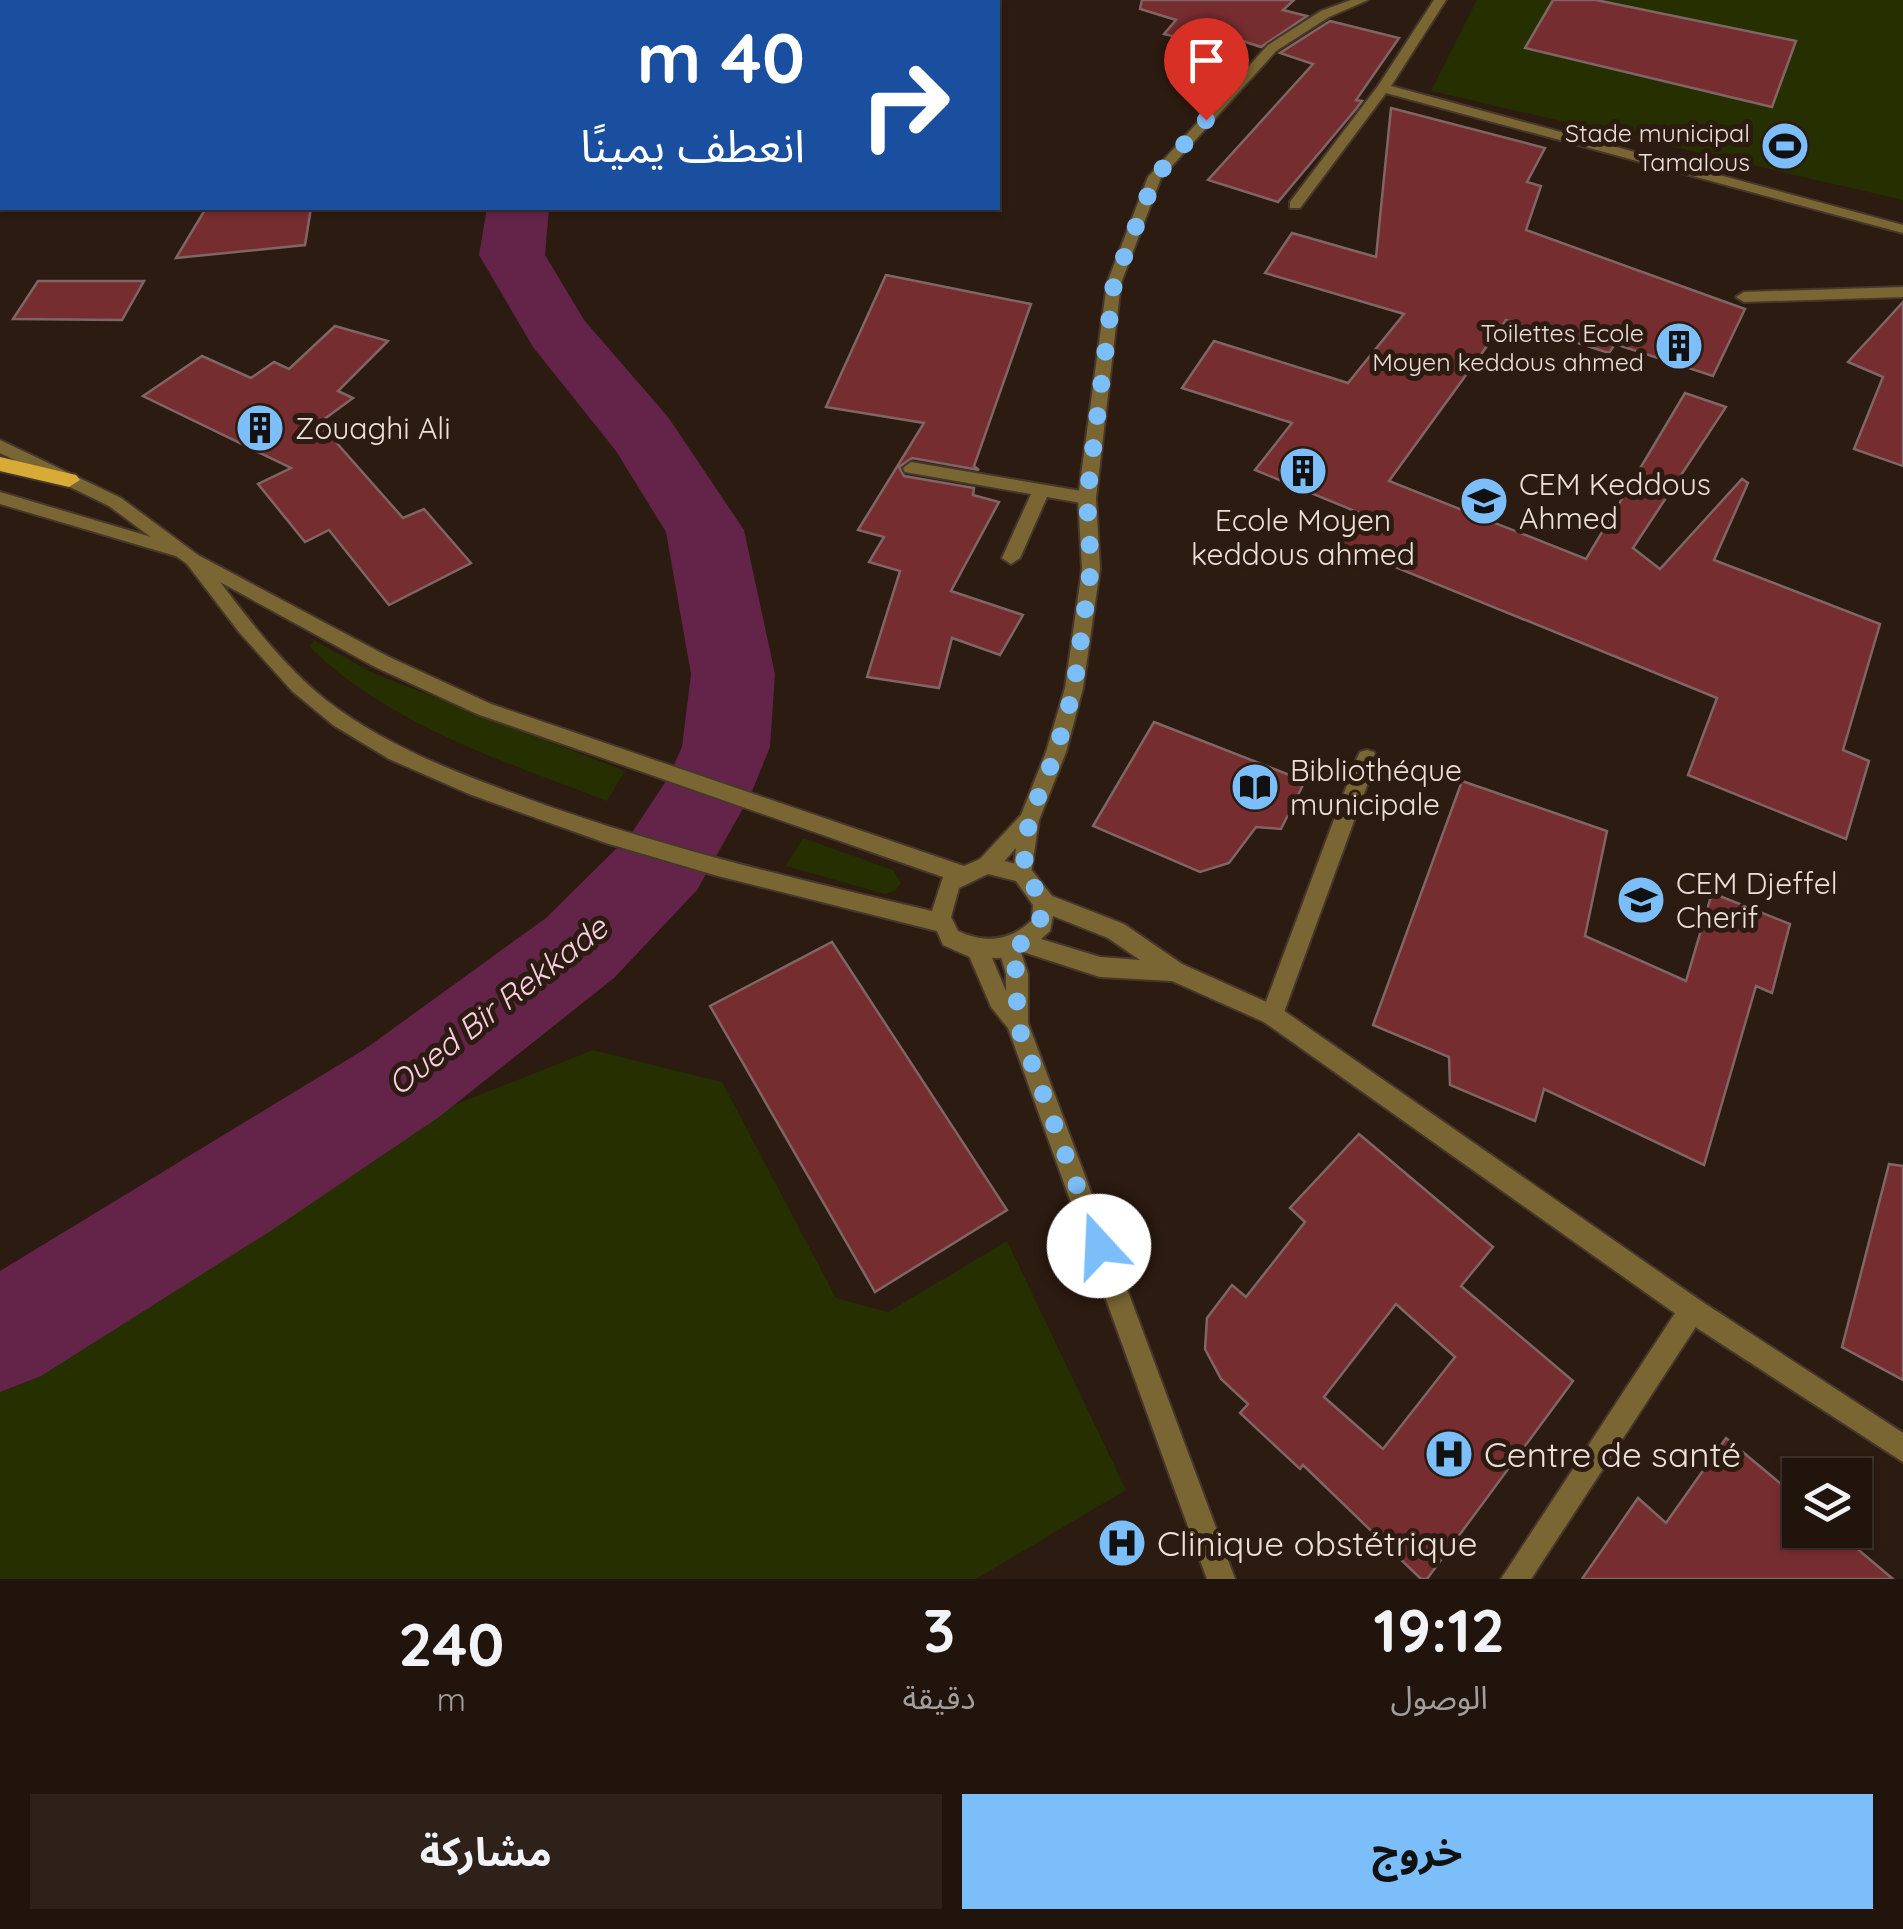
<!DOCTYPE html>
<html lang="ar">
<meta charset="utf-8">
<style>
body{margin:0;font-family:Quicksand,"Noto Sans Arabic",sans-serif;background:#2d211a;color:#f1f3f6;direction:rtl;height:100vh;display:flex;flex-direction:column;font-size:38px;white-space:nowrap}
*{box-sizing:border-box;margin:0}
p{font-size:32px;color:#a29e9d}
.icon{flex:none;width:55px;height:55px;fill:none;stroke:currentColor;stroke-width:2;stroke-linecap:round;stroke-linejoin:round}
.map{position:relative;height:1579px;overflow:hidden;direction:ltr}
.side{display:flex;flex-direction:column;background:#21140c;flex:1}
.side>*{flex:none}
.guide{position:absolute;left:0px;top:0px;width:1000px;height:210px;box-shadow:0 2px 8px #0004,0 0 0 2px #3e332d;direction:rtl;background:#1a4fa0;color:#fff;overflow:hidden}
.tools{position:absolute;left:1782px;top:1458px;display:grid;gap:20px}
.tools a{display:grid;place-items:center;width:90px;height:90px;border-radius:0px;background:#21140c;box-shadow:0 2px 8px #0004,0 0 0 2px #3e332d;font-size:50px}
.pin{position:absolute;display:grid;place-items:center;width:85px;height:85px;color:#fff;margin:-102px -42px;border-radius:50% 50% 50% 0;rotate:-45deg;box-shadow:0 0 10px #0007}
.pin .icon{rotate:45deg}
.me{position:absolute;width:110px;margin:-55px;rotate:340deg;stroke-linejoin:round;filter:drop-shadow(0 0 8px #0008)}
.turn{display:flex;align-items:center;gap:35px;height:210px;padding:0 30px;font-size:45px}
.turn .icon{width:130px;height:130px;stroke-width:2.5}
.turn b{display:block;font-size:70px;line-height:85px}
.eta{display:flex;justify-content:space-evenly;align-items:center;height:170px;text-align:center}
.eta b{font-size:60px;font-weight:700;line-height:70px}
.cta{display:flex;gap:20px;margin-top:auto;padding:20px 30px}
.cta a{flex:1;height:115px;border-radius:0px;background:#7cbef9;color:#111;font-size:40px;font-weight:700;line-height:115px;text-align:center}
.cta a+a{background:#2d211a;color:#f1f3f6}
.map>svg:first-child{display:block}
.green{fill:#252f00}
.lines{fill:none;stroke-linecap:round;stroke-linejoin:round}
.river{fill:#64244a;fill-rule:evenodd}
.building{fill:#762d30;stroke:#7f6564;stroke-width:2.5;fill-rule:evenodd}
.service-casing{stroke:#47362c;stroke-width:4}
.minor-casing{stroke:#47362c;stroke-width:4}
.tertiary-casing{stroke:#47362c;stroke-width:4}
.primary-casing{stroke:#47362c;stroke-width:4}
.service{fill:#7a6633;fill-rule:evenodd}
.minor{fill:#7a6633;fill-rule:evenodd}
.tertiary{fill:#7a6633;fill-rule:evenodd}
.primary{fill:#d7ab35;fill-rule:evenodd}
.route{stroke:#7cbef9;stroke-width:18;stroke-dasharray:0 32.4}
.labels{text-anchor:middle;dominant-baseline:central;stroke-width:10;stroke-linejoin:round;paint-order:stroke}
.far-poi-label{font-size:25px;fill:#ebdfd7;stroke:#2c1b10;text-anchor:end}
.poi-label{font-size:30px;fill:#ebdfd7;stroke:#2c1b10;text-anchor:start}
.water-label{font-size:32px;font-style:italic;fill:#f9cfe4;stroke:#2c1b10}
.near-poi-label{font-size:35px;fill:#ebdfd7;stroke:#2c1b10;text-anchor:start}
</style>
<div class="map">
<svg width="1903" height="1579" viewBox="0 0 1903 1579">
<rect width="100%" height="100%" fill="#2c1b10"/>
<g class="green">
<path d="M1477 0H1903V200L1431 91Z"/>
<path d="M314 640 373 673 625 771 607 801C508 763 392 726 314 651L310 646Z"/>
<path d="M803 838 893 870 901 883 895 891 885 894 786 866Z"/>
<path d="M593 1050 722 1082 836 1298 888 1312 1007 1241 1126 1490 976 1579H0V1352L194 1234 363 1141Z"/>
</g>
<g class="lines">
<path class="river" d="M487 208H549L545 255 584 320 668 417 744 530 775 674 770 747 750 796 697 890 614 978 439 1117 272 1230 41 1376 0 1392V1271L365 1049 546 918 631 834 668 778 682 747 691 674 666 532 616 451 533 347 479 255Z"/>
</g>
<g class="building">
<path d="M1142 0H1294L1283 10 1307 16 1261 47 1218 33 1208 45 1164 34 1176 20 1140 9Z"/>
<path d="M1553 0H1596L1796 41 1772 107 1525 48Z"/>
<path d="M1330 21 1399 38 1356 100 1362 101 1356 109 1278 202 1208 180 1313 64 1280 53Z"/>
<path d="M1391 108 1545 148 1527 182 1541 186 1526 230 1745 309 1713 376 1615 344 1609 353 1506 320 1389 481 1586 559 1685 393 1726 407 1633 548 1660 569 1742 479 1748 483 1714 560 1880 624 1843 750 1869 761 1846 839 1688 775 1717 698 1341 545 1362 514 1255 470 1292 423 1182 388 1214 341 1348 383 1404 314 1265 273 1292 233 1376 257Z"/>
<path d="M206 208H311L305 245 176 258Z"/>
<path d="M886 275 1031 304 974 466 979 470 912 458 899 467 904 476 974 488 973 495 999 502 951 591 1023 615 1000 655 952 638 939 688 867 677 900 571 869 562 884 537 858 530 924 423 826 407Z"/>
<path d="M38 281H144L122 320 13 319Z"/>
<path d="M1903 302V466L1854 449 1883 377 1848 362Z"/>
<path d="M335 326 388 341 338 391 353 398 319 423 403 518 424 509 471 563 389 605 329 530 305 542 258 484 291 468 143 396 202 356 251 378 274 362 289 369Z"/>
<path d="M1154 722 1305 781 1281 829 1256 827 1229 863 1200 872 1093 826Z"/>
<path d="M1462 781 1607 831 1585 936 1686 981 1712 893 1790 924 1772 993 1756 986 1704 1165 1544 1089 1535 1121 1450 1085 1449 1057 1373 1025Z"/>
<path d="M832 942 1007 1210 875 1292 710 1006Z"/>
<path d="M1359 1134 1493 1247 1461 1286 1573 1381 1427 1579H1421L1303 1465 1300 1469 1240 1413 1248 1404 1221 1379 1205 1349 1207 1318 1232 1285 1246 1297 1305 1222 1290 1208ZM1396 1304 1455 1357 1383 1449 1324 1397Z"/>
<path d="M1889 1164 1903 1166V1380L1842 1347Z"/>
<path d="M1726 1438 1800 1500V1530H1835L1893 1579H1582L1638 1498 1666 1523Z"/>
</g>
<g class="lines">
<g class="service-casing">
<g id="service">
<path d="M0 41 2 42V51L0 50Z"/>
<path d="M1903 287V297L1744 302 1736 297 1744 292Z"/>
<path d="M911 462 1087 492 1096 498 1087 504 1047 497 1020 558 1011 564 1002 558 1031 494 905 472 903 468Z"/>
</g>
</g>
<g class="minor-casing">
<g id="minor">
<path d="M1351 0H1368L1329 17 1276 51 1161 178 1121 283 1096 498 1100 569 1083 688 1066 752 1039 820 1030 880 1023 883 1016 880 1013 874 1016 848C1005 859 996 877 980 871L977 865 980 859 1021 815 1046 752 1065 688 1082 569 1078 498 1107 283 1148 177 1268 45 1321 11Z"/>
<path d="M1434 0H1446L1391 86 1903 225V233L1386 93 1300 208H1290V202L1378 86Z"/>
<path d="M0 492 185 547 188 551 179 557 0 504Z"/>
<path d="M1367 750 1374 752 1377 758 1283 1015 1280 1022 1272 1025 1264 1022 1261 1015 1357 758 1360 752Z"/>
<path d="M1010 941 1018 943 1028 974V1023L1235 1579H1207L1008 1028 991 1007 967 951 970 944 978 942 986 944 1006 991V974L999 950 1002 943Z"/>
<path d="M1692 1297 1701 1301 1705 1310 1701 1319 1531 1579H1501L1683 1301Z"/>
</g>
</g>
<g class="tertiary-casing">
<path id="tertiary" d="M0 440 121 498 198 555 387 656 491 704 964 866 987 856 1030 868 1052 896 1124 924 1182 964 1280 1008 1701 1301 1903 1433V1462L1683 1319 1264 1022 1172 981 1100 977 1020 951 1000 958H972L943 945 937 931 718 876 606 843 469 794 389 759 333 725 292 691 239 632 187 564 109 506 0 453ZM220 582 373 666 477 714 943 877 932 911C791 878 651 845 515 794 449 770 383 744 326 700 285 667 252 624 220 582ZM988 874 1016 881 1033 905 1032 920C1010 941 986 944 958 931L951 917 959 888ZM1053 916 1108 938 1140 960 1100 957 1041 939 1050 931Z"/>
</g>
<g class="primary-casing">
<g id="primary">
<path d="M2 80V90L0 91V81Z"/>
<path d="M0 457 76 475 80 480 69 487 0 471Z"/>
</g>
</g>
<use href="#service" class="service"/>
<use href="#minor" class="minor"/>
<use href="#tertiary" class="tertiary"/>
<use href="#primary" class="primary"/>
</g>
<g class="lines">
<path class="route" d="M1099 1246 1017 1023V974L1010 950C1045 933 1053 902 1023 874L1029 820 1056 752 1074 688 1091 568 1087 498 1114 283 1155 177 1206 120"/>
</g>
<defs>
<g id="stadium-disc" transform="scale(2.5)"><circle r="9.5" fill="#7cbef9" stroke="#2c1b10"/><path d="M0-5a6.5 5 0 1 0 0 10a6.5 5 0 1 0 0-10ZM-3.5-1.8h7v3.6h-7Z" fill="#111"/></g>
<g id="building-disc" transform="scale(2.5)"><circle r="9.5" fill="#7cbef9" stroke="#2c1b10"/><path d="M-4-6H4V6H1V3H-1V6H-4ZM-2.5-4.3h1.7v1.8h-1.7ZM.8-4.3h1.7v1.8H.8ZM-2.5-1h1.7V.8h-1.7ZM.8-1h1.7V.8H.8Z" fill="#111"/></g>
<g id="school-disc" transform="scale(2.5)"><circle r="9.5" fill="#7cbef9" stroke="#2c1b10"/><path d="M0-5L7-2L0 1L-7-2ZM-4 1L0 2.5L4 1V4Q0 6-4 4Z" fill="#111"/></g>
<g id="library-disc" transform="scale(2.5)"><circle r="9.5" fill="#7cbef9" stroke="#2c1b10"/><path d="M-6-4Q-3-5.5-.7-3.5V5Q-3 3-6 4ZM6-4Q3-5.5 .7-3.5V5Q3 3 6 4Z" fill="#111"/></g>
<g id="hospital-disc" transform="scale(2.5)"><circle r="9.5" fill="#7cbef9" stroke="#2c1b10"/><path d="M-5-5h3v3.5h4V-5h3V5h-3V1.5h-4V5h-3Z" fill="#111"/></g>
</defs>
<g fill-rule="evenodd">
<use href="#stadium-disc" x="1785" y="146"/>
<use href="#building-disc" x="1679" y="346"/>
<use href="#building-disc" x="260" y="428"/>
<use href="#building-disc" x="1303" y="471"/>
<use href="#school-disc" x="1484" y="501"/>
<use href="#library-disc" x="1255" y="787"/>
<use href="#school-disc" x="1641" y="900"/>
<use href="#hospital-disc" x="1449" y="1454"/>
<use href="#hospital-disc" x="1122" y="1543"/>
</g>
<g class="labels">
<g class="far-poi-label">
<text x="1750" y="132">Stade municipal<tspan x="1750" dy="29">Tamalous</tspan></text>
<text x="1644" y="332">Toilettes Ecole<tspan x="1644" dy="29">Moyen keddous ahmed</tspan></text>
</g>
<g class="poi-label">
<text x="295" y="428">Zouaghi Ali</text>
<text x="1519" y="484">CEM Keddous<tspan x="1519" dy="34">Ahmed</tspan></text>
<text x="1303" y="520" text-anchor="middle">Ecole Moyen<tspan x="1303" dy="34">keddous ahmed</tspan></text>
<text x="1290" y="770">Bibliothéque<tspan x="1290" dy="34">municipale</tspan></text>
<text x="1676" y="883">CEM Djeffel<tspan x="1676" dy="34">Cherif</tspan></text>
</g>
<g class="water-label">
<text transform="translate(497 1005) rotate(-38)">Oued Bir Rekkade</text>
</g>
<g class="near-poi-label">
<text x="1484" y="1454">Centre de santé</text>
<text x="1157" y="1543">Clinique obstétrique</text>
</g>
</g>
</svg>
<div class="tools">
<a><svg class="icon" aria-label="layers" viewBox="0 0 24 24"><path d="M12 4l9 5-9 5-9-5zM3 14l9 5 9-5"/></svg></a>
</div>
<div class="pin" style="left:1206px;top:120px;background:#d93025"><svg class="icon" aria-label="arrive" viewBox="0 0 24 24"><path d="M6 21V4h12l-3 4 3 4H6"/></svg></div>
<svg class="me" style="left:1099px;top:1246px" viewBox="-20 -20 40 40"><circle r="19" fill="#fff"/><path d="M0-13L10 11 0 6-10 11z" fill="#7cbef9"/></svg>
<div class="guide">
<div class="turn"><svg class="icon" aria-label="right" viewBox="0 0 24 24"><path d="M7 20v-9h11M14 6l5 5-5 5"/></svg><div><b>40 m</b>انعطف يمينًا</div></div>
</div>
</div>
<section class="side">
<div class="eta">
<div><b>19:12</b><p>الوصول</p></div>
<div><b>3</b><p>دقيقة</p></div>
<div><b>240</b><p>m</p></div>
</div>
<div class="cta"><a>خروج</a><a>مشاركة</a></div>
</section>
